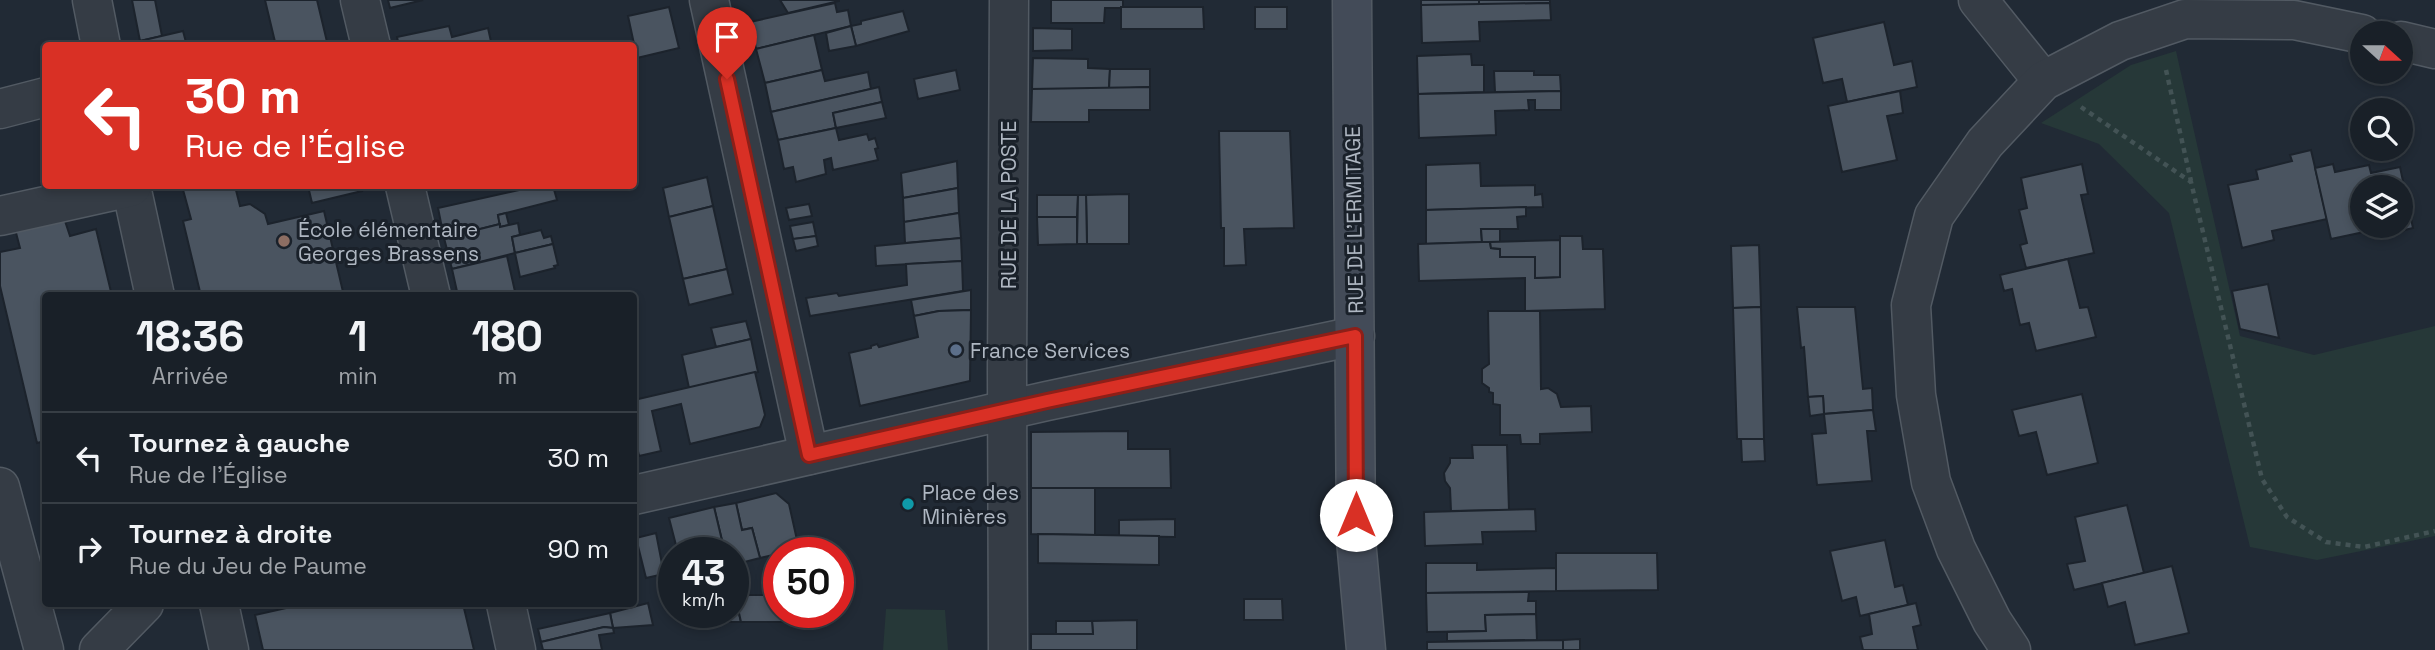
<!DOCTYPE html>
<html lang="fr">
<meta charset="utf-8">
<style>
body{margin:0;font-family:"Space Grotesk",sans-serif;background:#222830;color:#f1f3f6;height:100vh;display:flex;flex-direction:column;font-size:26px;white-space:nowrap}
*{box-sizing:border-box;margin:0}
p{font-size:23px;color:#9fa3a8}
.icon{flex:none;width:38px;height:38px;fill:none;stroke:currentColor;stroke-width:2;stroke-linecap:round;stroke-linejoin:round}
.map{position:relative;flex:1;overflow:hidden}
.drawer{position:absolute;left:42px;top:292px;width:595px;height:315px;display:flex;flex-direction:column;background:#192028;border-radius:7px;box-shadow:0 4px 10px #0003,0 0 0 2px #373e45}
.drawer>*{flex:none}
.top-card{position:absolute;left:42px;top:42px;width:595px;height:147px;border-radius:7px;box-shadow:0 4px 10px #0003,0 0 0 2px #373e45;background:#d93025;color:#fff;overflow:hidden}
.needle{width:46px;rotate:111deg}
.fabs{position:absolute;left:2350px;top:21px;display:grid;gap:14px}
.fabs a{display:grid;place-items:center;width:63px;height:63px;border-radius:50%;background:#192028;box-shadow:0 4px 10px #0003,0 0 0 2px #373e45;font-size:35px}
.speed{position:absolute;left:658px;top:537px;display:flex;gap:14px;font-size:35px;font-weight:700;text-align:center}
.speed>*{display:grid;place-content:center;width:91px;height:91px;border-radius:50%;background:#192028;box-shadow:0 4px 10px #0003,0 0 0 2px #373e45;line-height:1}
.speed small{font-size:18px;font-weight:400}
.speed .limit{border:10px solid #d22;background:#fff;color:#111}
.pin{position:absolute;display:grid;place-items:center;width:60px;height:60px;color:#fff;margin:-72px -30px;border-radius:50% 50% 50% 0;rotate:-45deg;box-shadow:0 0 7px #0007}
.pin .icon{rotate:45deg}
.me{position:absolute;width:77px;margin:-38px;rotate:0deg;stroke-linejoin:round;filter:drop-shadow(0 0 5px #0008)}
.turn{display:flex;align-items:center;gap:24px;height:147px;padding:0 28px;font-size:32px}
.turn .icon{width:91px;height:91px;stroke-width:2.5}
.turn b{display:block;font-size:49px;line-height:60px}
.eta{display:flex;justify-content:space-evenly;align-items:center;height:119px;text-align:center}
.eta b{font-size:42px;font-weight:800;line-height:49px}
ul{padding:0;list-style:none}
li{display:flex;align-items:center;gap:21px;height:91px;padding:0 28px;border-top:2px solid #373e45}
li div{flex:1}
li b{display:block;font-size:26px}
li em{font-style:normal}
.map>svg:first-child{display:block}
.green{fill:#263838}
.building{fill:#4a5460;stroke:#1c232c;stroke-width:2;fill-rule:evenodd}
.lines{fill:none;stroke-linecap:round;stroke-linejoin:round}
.street-casing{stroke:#525a63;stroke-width:41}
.secondary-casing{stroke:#525a63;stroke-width:41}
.path{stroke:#435355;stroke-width:4.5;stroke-dasharray:5 5;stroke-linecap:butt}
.street{stroke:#353c45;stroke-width:38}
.secondary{stroke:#434b58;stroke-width:38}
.route-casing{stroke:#8d1f18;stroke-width:18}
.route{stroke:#d93025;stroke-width:12}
.education-dot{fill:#8d6e63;stroke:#1a212a;stroke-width:2.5}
.service-dot{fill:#5c6f8a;stroke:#1a212a;stroke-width:2.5}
.culture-dot{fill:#0f9aa8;stroke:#1a212a;stroke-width:2.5}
.labels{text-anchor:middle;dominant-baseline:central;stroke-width:6;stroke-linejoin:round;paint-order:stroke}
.street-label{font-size:21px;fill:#afb7c2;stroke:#1a212a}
.poi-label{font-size:21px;fill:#afb7c2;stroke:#1a212a;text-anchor:start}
</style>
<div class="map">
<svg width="2435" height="650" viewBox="0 0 2435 650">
<rect width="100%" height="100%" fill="#212a35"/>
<g class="green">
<path d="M2176 51 2240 336 2314 355 2435 326V536L2317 560 2250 547 2169 213 2099 144 2041 123 2131 65Z"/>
<path d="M886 609 945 610 948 650H883Z"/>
</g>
<g class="building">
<path d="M132 0H155L162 36 140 41Z"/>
<path d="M265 0H317L328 46H276Z"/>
<path d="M388 0H423L390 8Z"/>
<path d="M780 0H839V1L788 13Z"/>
<path d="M1051 0H1123V8H1105L1104 23H1051Z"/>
<rect x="1421" y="0" width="58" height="5"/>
<path d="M1479 0H1550V3L1479 5Z"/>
<path d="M835 3 837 12 848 10 851 26 756 49 750 22Z"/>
<path d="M1550 3 1551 20 1479 22 1480 41 1422 43 1421 5Z"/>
<path d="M669 7 679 48 637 58 628 16Z"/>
<path d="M1121 7H1203L1204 29H1121Z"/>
<rect x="1255" y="7" width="32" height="22"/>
<path d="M903 11 909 31 856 46 851 26 861 24V21Z"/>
<path d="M1884 22 1894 65 1912 61 1917 87 1847 102 1842 79 1823 83 1813 38Z"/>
<path d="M449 26 452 37 488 28 492 46H399L397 37Z"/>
<path d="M851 26 856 46 829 51 826 33Z"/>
<path d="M1033 28 1072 29V50L1033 51Z"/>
<path d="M183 31 187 46H141L140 41Z"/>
<path d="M814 35 822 70 765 83 756 49Z"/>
<path d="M1471 54 1472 65H1484V92L1418 94 1417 56Z"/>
<path d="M1033 58 1088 59V68L1110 69 1109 89H1032Z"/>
<path d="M1110 69H1150V87L1109 89Z"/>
<path d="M822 70 825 81 868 72 871 89 771 112 765 83Z"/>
<path d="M956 70 960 90 918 99 914 79Z"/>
<path d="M1494 71H1534V75H1560L1561 91 1495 92Z"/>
<path d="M879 87 882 102 833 113 836 128 778 140 771 112Z"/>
<path d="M1150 87V110H1089V122H1031L1032 89Z"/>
<path d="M1561 91V110H1535V100H1528L1529 110 1495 111 1496 135 1419 138 1418 94Z"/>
<path d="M1900 91 1903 113 1887 116 1897 160 1842 172 1828 106Z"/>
<path d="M882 102 886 118 836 128 833 113Z"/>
<path d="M836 128 839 140 867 134 869 140 875 138 878 148 875 149 878 160 833 170 831 158 824 160 826 174 796 182 793 167 784 169 778 140Z"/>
<path d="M1219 131H1290L1294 228 1244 229 1246 265 1224 266V228H1221Z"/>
<path d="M2311 150 2327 219 2272 231 2274 240 2242 248 2228 185 2258 179 2256 170 2292 161 2290 155Z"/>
<path d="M957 161 958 188 903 198 901 173Z"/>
<path d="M1480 163 1481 186 1535 185V195L1542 194 1543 207 1426 210V165Z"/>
<path d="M2082 164 2088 194 2081 195 2094 253 2026 268 2020 245 2027 243 2019 210 2027 208 2021 178Z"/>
<path d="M2333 164 2335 172 2369 165 2371 173 2400 167 2413 228 2384 235 2383 228 2331 239 2315 168ZM2362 187H2401V226H2362Z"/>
<path d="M707 177 713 206 669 217 663 188Z"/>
<path d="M182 186H235L240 206 250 204 265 214 268 224 324 211 344 296H201L183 221 191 219Z"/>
<path d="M308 186H360L362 191 312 203Z"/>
<path d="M537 186H553L557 200 498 215 500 224 444 238 438 208Z"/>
<path d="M958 188 959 213 904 222 903 198Z"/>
<path d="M1129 194V244H1087L1086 195Z"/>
<path d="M1037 195H1078L1077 217H1037Z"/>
<path d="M1078 195H1086L1087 244H1077Z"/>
<path d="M809 204 812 216 789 220 786 208Z"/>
<path d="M713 206 727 269 683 279 669 217Z"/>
<path d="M1526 207V216L1517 217 1518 229H1481L1482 242 1426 244V210Z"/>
<path d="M506 213 509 225 500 227 498 215Z"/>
<path d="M959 213 961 238 905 243 904 222Z"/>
<path d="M1037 217H1077V244L1038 245Z"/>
<path d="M64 218 70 236 96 229 112 296H46V466L41 442 37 443 0 286V252L20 248 15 229Z"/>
<path d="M813 222 816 236 793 239 790 226Z"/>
<path d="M518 223 520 235 512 237 515 253 452 269 444 238 500 224V227Z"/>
<path d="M1481 229H1500V242H1482Z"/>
<path d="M541 230 544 238 551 236 553 244 515 253 512 237Z"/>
<path d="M816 236 818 246 796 251 793 239Z"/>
<path d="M1560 236H1582L1583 249H1603L1605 309 1525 311V278L1419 281 1418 244 1482 242H1490L1491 248 1500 249V257H1535V278L1560 277Z"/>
<path d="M961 238 962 261 876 266 875 246Z"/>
<path d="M1560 240V277L1535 278V257H1500V249L1491 248 1490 242Z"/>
<path d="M553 244 558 265 554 266 555 268 520 277 515 253Z"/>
<path d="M1759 245 1761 307 1733 308 1731 246Z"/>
<path d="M507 256 516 296H458L452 269Z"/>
<path d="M2068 259 2080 308 2088 307 2096 337 2036 351 2029 323 2020 325 2012 289 2004 291 2000 275Z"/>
<path d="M962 261 963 291 810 316 806 298 837 293 839 296 907 285 906 264Z"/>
<path d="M727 269 733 294 689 305 683 279Z"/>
<path d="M2268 284 2279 338 2240 329 2232 291Z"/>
<path d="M971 290V310L939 311 914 316 911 300Z"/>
<path d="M1761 307 1764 439H1737L1733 308Z"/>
<path d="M1797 307H1855L1863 389 1872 388 1873 410 1824 414 1823 396 1808 397 1804 347 1801 348Z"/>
<path d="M971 310 970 381 860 406 849 353 871 348V346L877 344 879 347 918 337 914 316 939 311Z"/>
<path d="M1488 311H1540L1541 389 1548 388 1557 394 1561 407 1591 406 1592 432 1540 434V444H1521L1520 435H1500V405L1493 404V393L1489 392V388L1482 383V369L1489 364Z"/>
<path d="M746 321 751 339 716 347 711 328Z"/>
<path d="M751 339 758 372 689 388 682 355Z"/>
<path d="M755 372 765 415 760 427 690 444 681 404 652 411 661 451 639 456 634 433V400Z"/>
<path d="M2082 394 2098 463 2047 475 2036 432 2019 436 2012 410Z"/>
<path d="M1823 396 1824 414 1810 416 1808 397Z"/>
<path d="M1873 410 1876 431H1867L1872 481 1817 485 1812 434 1826 433 1824 414Z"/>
<path d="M1128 431V449H1170L1171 488H1031V432Z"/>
<path d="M1741 439H1764L1765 461 1742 462Z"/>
<path d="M1472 445H1507L1509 510 1451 511 1450 488 1445 481 1444 473 1450 463V458H1473Z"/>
<path d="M1031 488H1095V535L1031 534Z"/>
<path d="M776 493 789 504 799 549 760 558 752 528 742 530 736 503Z"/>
<path d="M736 503 742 530 752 528 760 558 733 565V553H725L714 507Z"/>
<path d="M2127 505 2144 573 2074 590 2067 564 2085 561 2075 517Z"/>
<path d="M714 507 725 553H678L669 518Z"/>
<path d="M1535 509 1536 531 1482 532 1483 544 1425 546 1424 512Z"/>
<path d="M1175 519V537L1119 536V520Z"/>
<path d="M656 533 664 574 646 578 636 538Z"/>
<path d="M1038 534 1159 536V565L1038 563Z"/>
<path d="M1885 540 1895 587 1903 585 1908 605 1860 616 1856 597 1842 601 1830 551Z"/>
<path d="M1556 553H1657L1658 590 1556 591Z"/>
<path d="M1426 563H1477V570L1556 568V591L1426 593Z"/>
<path d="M2172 566 2189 633 2135 645 2125 602 2108 607 2102 583Z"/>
<path d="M733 588 741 622H717L715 612H733Z"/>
<path d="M1529 592 1528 601H1536V614L1485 615 1486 631 1427 632 1426 593Z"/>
<path d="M735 595H779V612H806L807 622H741Z"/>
<path d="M1244 599H1282L1283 620H1244Z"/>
<path d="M648 603 653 625 613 628 610 613Z"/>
<path d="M1916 603 1921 625 1913 627 1918 650H1863L1860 637 1872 634 1869 614Z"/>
<path d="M304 604H463L474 650H263L255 615Z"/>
<path d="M610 613 613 628 604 627 541 642 538 629Z"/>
<path d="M1536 614 1537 640 1447 641V632L1486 631 1485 615Z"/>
<path d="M1137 620V650H1031V634H1093L1092 621Z"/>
<path d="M1056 621H1092L1093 634H1056Z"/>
<path d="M604 627 613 628 614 633 599 635 602 650H543L541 642Z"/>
<path d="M1580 639V650H1563V640Z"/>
<path d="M1563 640V650H1427V642Z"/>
</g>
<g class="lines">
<g class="street-casing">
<g id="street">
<path d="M92 0 101 46"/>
<path d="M360 0 371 46"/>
<path d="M709 0 809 455"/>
<path d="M1978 0 2043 81"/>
<path d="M2401 41 2435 49"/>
<path d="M0 109 46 97"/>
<path d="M131 186 155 296"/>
<path d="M405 186 431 296"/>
<path d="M0 216 131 187"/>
<path d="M0 487 44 650"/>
<path d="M634 495 1047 401 1355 336"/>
<path d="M219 604 229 650"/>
<path d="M506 604 516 650"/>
<path d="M99 650 144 604"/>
<path d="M1008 650 1007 371 1009 0"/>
<path d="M2011 650 1992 621 1956 549 1931 482 1916 395 1911 305 1934 216 1985 143 2043 81 2120 41 2185 19 2294 20 2362 34"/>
</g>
</g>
<g class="secondary-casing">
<path id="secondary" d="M1352 0 1356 540 1366 650"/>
</g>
<g class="path">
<path d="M2166 70 2191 181"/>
<path d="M2081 107 2191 182 2262 479 2287 517 2326 542 2364 547 2435 531"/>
</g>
<use href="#street" class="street"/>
<use href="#secondary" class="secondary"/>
</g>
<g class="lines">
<g class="route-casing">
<path id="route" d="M727 79 809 455 1047 401 1355 336 1356 515"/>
</g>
<use href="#route" class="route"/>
</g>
<circle class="education-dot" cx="284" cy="241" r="7"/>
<circle class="service-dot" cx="956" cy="350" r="7"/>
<circle class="culture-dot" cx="908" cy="504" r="7"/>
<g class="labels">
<g class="street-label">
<text transform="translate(1008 205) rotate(-90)">RUE DE LA POSTE</text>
<text transform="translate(1354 220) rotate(-91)">RUE DE L'ERMITAGE</text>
</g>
<g class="poi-label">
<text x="298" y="229">École élémentaire<tspan x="298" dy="24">Georges Brassens</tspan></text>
<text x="970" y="350">France Services</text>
<text x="922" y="492">Place des<tspan x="922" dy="24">Minières</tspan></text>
</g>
</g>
</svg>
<div class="fabs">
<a><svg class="needle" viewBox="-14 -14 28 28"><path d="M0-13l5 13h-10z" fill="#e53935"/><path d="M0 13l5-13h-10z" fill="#9fa3a8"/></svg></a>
<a><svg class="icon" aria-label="search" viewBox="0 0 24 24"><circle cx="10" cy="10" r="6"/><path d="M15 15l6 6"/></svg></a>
<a><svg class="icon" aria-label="layers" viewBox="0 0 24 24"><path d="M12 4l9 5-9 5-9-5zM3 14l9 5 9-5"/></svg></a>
</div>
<div class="speed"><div>43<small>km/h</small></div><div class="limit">50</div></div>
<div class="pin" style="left:727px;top:79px;background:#d93025"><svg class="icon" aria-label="arrive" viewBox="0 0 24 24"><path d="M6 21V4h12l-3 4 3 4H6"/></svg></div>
<svg class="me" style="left:1356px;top:515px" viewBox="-20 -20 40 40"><circle r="19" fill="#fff"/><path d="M0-13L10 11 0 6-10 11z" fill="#d93025"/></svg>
<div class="top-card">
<div class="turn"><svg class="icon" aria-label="left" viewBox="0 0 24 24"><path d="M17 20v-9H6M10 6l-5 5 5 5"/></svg><div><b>30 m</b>Rue de l'Église</div></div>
</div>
<section class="drawer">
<div class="eta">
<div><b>18:36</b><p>Arrivée</p></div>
<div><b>1</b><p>min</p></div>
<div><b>180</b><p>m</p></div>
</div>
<ul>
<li><svg class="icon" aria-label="left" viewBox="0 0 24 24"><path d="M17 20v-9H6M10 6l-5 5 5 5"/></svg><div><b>Tournez à gauche</b><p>Rue de l'Église</p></div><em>30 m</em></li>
<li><svg class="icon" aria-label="right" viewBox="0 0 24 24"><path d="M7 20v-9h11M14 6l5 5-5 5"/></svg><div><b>Tournez à droite</b><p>Rue du Jeu de Paume</p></div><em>90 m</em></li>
</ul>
</section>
</div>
